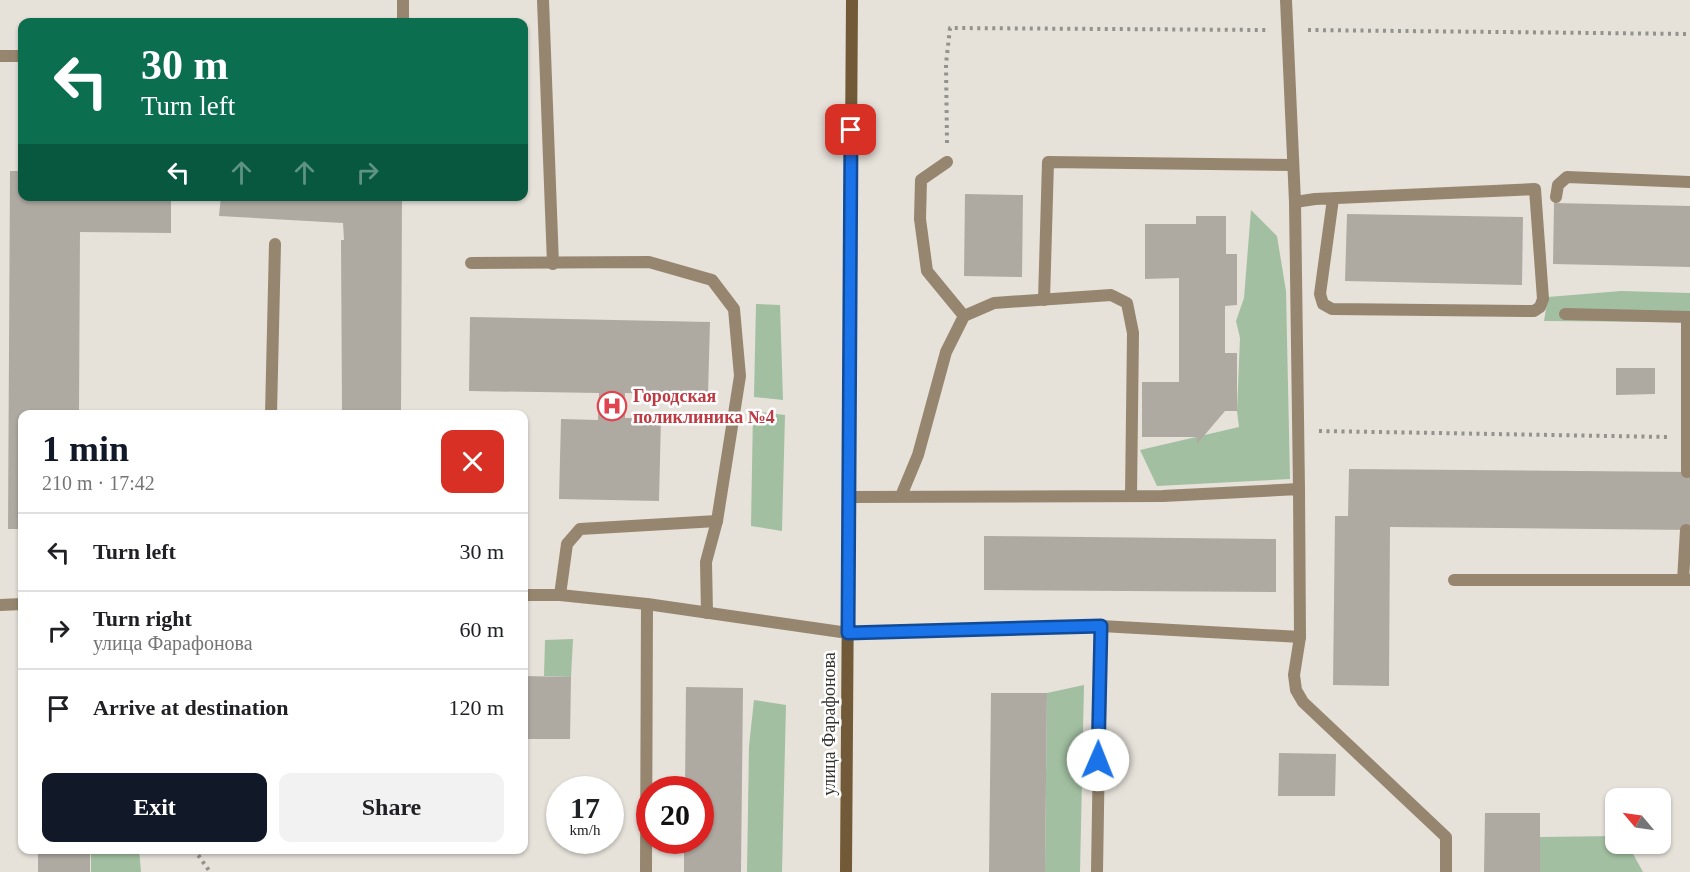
<!DOCTYPE html>
<meta charset="utf-8">
<style>
body{margin:0;font-family:"Times New Roman",serif;background:#f2f2f2;color:#202124;height:100vh;display:flex;flex-direction:column;font-size:22px;white-space:nowrap}
*{box-sizing:border-box;margin:0}
p{font-size:20px;color:#757577}
.icon{flex:none;width:33px;height:33px;fill:none;stroke:currentColor;stroke-width:2;stroke-linecap:round;stroke-linejoin:round}
.map{position:relative;flex:1;overflow:hidden}
.drawer{position:absolute;left:18px;top:410px;width:510px;height:444px;display:flex;flex-direction:column;background:#fff;border-radius:12px;box-shadow:0 2px 4px #0004}
.drawer>*{flex:none}
.guide{position:absolute;left:18px;top:18px;width:510px;height:183px;border-radius:12px;box-shadow:0 2px 4px #0004;background:#0b6e4f;color:#fff;overflow:hidden}
.needle{width:39px;rotate:299deg}
.tools{position:absolute;left:1605px;top:788px;display:grid;gap:12px}
.tools a{display:grid;place-items:center;width:66px;height:66px;border-radius:12px;background:#fff;box-shadow:0 2px 4px #0004;font-size:30px}
.speed{position:absolute;left:546px;top:776px;display:flex;gap:12px;font-size:30px;font-weight:700;text-align:center}
.speed>*{display:grid;place-content:center;width:78px;height:78px;border-radius:50%;background:#fff;box-shadow:0 2px 4px #0004;line-height:1}
.speed small{font-size:15px;font-weight:400}
.speed .limit{border:9px solid #d22;background:#fff;color:#111}
.pin{position:absolute;display:grid;place-items:center;width:51px;height:51px;color:#fff;margin:-26px;border-radius:12px;box-shadow:0 3px 9px #0006}
.me{position:absolute;width:66px;margin:-33px;rotate:1deg;stroke-linejoin:round;filter:drop-shadow(0 0 4px #0008)}
.turn{display:flex;align-items:center;gap:21px;height:126px;padding:0 24px;font-size:27px}
.turn .icon{width:78px;height:78px;stroke-width:2.5}
.turn b{display:block;font-size:42px;line-height:51px}
.lanes{display:flex;align-items:center;height:57px;padding:0 24px;background:#0003;justify-content:center;gap:30px;direction:ltr}
.lanes .off{opacity:.35}
.round{display:grid;place-items:center;flex:none;width:63px;height:63px;border-radius:12px;background:#f2f2f2}
.head{display:flex;align-items:center;justify-content:space-between;height:102px;padding:0 24px}
h1{font-size:36px;font-weight:700;line-height:45px;color:#111827}
.cta{display:flex;gap:12px;margin-top:auto;padding:12px 24px}
.cta a{flex:1;height:69px;border-radius:12px;background:#111827;color:#fff;font-size:24px;font-weight:700;line-height:69px;text-align:center}
.cta a+a{background:#f2f2f2;color:#202124}
ul{padding:0;list-style:none}
li{display:flex;align-items:center;gap:18px;height:78px;padding:0 24px;border-top:2px solid #e0e0e0}
li div{flex:1}
li b{display:block;font-size:22px}
li em{font-style:normal}
.map>svg:first-child{display:block}
.green{fill:#a2bfa1}
.building{fill:#aeaaa2}
.lines{fill:none;stroke-linecap:round;stroke-linejoin:round}
.path{stroke:#94928c;stroke-width:4;stroke-dasharray:3 4.5;stroke-linecap:butt}
.lane{stroke:#97866f;stroke-width:12}
.secondary{stroke:#725a38;stroke-width:12}
.route-casing{stroke:#114b97;stroke-width:15}
.route{stroke:#1a73e8;stroke-width:10}
.labels{text-anchor:middle;dominant-baseline:central;stroke-width:5;stroke-linejoin:round;paint-order:stroke}
.health-label{font-size:18px;font-weight:bold;fill:#be3a42;stroke:#fff;text-anchor:start}
.street-label{font-size:18px;fill:#33322f;stroke:#fff}
</style>
<div class="map">
<svg width="1690" height="872" viewBox="0 0 1690 872">
<rect width="100%" height="100%" fill="#e6e2da"/>
<g class="green">
<path d="M1251 210 1277 236 1286 291 1290 479 1157 486 1140 450 1239 427 1237 411 1240 338 1236 321 1244 298Z"/>
<path d="M1621 291 1690 293V322L1544 321 1548 297Z"/>
<path d="M756 304 780 305 783 400 754 397Z"/>
<path d="M753 411 785 415 782 531 751 526Z"/>
<path d="M573 639 571 677 544 676 545 640Z"/>
<path d="M1084 685 1080 872H1045L1047 693Z"/>
<path d="M754 700 786 705 782 872H747L749 746Z"/>
<path d="M1615 836 1616 843H1627L1643 872H1540V837Z"/>
<path d="M91 849H139L141 872H91Z"/>
</g>
<g class="building">
<path d="M10 171H22V196H171V233L80 232 79 414H22V529H8Z"/>
<path d="M965 194 1023 195 1022 277 964 276Z"/>
<path d="M221 196H402L401 414H342L341 240H344L343 223 219 216Z"/>
<path d="M1554 203 1690 206V267L1553 264Z"/>
<path d="M1347 214 1523 217 1522 285 1345 281Z"/>
<path d="M1196 216H1226V254H1237V305L1225 306V353H1237V411H1225L1197 444V437H1142V382H1179V278L1145 279V224H1196Z"/>
<path d="M470 317 710 322 708 395 625 393V418H661L659 501 559 499 561 419 598 420 599 393 469 391Z"/>
<path d="M1616 368H1655V394L1616 395Z"/>
<path d="M1349 469 1690 472V530L1390 527 1389 686 1333 685 1335 516H1348Z"/>
<path d="M984 536 1276 539V592L984 590Z"/>
<path d="M524 676 571 677 570 739H524Z"/>
<path d="M686 687 743 688 741 872H684V840H700V789H685Z"/>
<path d="M991 693H1047L1045 872H989Z"/>
<path d="M1279 753 1336 754 1335 796H1278Z"/>
<path d="M1485 813H1540V872H1484Z"/>
<rect x="38" y="849" width="52" height="23"/>
</g>
<g class="lines">
<g class="path">
<path d="M1308 30 1690 34"/>
<path d="M947 143 946 64 950 28 1267 30"/>
<path d="M1319 431 1668 437"/>
<path d="M194 849 210 872"/>
</g>
<g class="lane">
<path d="M543 0 553 264"/>
<path d="M1286 0 1295 202 1299 489"/>
<path d="M403 22V0"/>
<path d="M0 56H22"/>
<path d="M947 162 921 180 920 219 927 271 964 316"/>
<path d="M1556 197 1558 185 1567 177 1690 182"/>
<path d="M1295 202 1315 199 1535 189 1543 299 1540 307 1534 311 1332 309 1323 304 1320 294 1333 199"/>
<path d="M471 263 649 262 712 280 734 309 740 376 717 521 706 562 707 613"/>
<path d="M1044 300 1048 162 1293 165"/>
<path d="M1565 314 1690 317"/>
<path d="M1687 317V472"/>
<path d="M271 414 275 244"/>
<path d="M901 496 918 455 946 352 964 316 994 303 1111 295 1127 303 1133 333 1131 496"/>
<path d="M849 497 1163 496 1299 489 1300 637 1294 675 1296 690 1303 702 1446 837V872"/>
<path d="M1454 580H1690"/>
<path d="M1683 580 1686 530"/>
<path d="M524 595H560L647 604 848 633 1101 626 1097 872"/>
<path d="M560 595 567 544 580 529 717 521"/>
<path d="M0 605 22 604"/>
<path d="M1101 626 1300 637"/>
<path d="M646 872 647 604"/>
</g>
<path class="secondary" d="M846 872 852 0"/>
</g>
<g class="lines">
<g class="route-casing">
<path id="route" d="M851 130 848 633 1101 626 1098 760"/>
</g>
<use href="#route" class="route"/>
</g>
<defs>
<g id="hospital-ring" transform="scale(1.5)"><circle r="9.5" fill="#fff" stroke="#e0444e" stroke-width="1.5"/><path d="M-5-5h3v3.5h4V-5h3V5h-3V1.5h-4V5h-3Z" fill="#e0444e"/></g>
</defs>
<g fill-rule="evenodd">
<use href="#hospital-ring" x="612" y="406"/>
</g>
<g class="labels">
<g class="health-label">
<text x="633" y="396">Городская<tspan x="633" dy="21">поликлиника №4</tspan></text>
</g>
<g class="street-label">
<text transform="translate(829 724) rotate(-90)">улица Фарафонова</text>
</g>
</g>
</svg>
<div class="tools">
<a><svg class="needle" viewBox="-14 -14 28 28"><path d="M0-13l5 13h-10z" fill="#e53935"/><path d="M0 13l5-13h-10z" fill="#757577"/></svg></a>
</div>
<div class="speed"><div>17<small>km/h</small></div><div class="limit">20</div></div>
<div class="pin" style="left:851px;top:130px;background:#d93025"><svg class="icon" aria-label="arrive" viewBox="0 0 24 24"><path d="M6 21V4h12l-3 4 3 4H6"/></svg></div>
<svg class="me" style="left:1098px;top:760px" viewBox="-20 -20 40 40"><circle r="19" fill="#fff"/><path d="M0-13L10 11 0 6-10 11z" fill="#1a73e8"/></svg>
<div class="guide">
<div class="turn"><svg class="icon" aria-label="left" viewBox="0 0 24 24"><path d="M17 20v-9H6M10 6l-5 5 5 5"/></svg><div><b>30 m</b>Turn left</div></div>
<div class="lanes"><svg class="icon" aria-label="left" viewBox="0 0 24 24"><path d="M17 20v-9H6M10 6l-5 5 5 5"/></svg><svg class="icon off" aria-label="ahead" viewBox="0 0 24 24"><path d="M12 20V5M6 11l6-6 6 6"/></svg><svg class="icon off" aria-label="ahead" viewBox="0 0 24 24"><path d="M12 20V5M6 11l6-6 6 6"/></svg><svg class="icon off" aria-label="right" viewBox="0 0 24 24"><path d="M7 20v-9h11M14 6l5 5-5 5"/></svg></div>
</div>
<section class="drawer">
<div class="head"><div><h1>1 min</h1><p>210 m · 17:42</p></div><a class="round" style="background:#d93025;color:#fff"><svg class="icon" aria-label="close" viewBox="0 0 24 24"><path d="M6 6l12 12M18 6L6 18"/></svg></a></div>
<ul>
<li><svg class="icon" aria-label="left" viewBox="0 0 24 24"><path d="M17 20v-9H6M10 6l-5 5 5 5"/></svg><div><b>Turn left</b></div><em>30 m</em></li>
<li><svg class="icon" aria-label="right" viewBox="0 0 24 24"><path d="M7 20v-9h11M14 6l5 5-5 5"/></svg><div><b>Turn right</b><p>улица Фарафонова</p></div><em>60 m</em></li>
<li><svg class="icon" aria-label="arrive" viewBox="0 0 24 24"><path d="M6 21V4h12l-3 4 3 4H6"/></svg><div><b>Arrive at destination</b></div><em>120 m</em></li>
</ul>
<div class="cta"><a>Exit</a><a>Share</a></div>
</section>
</div>
